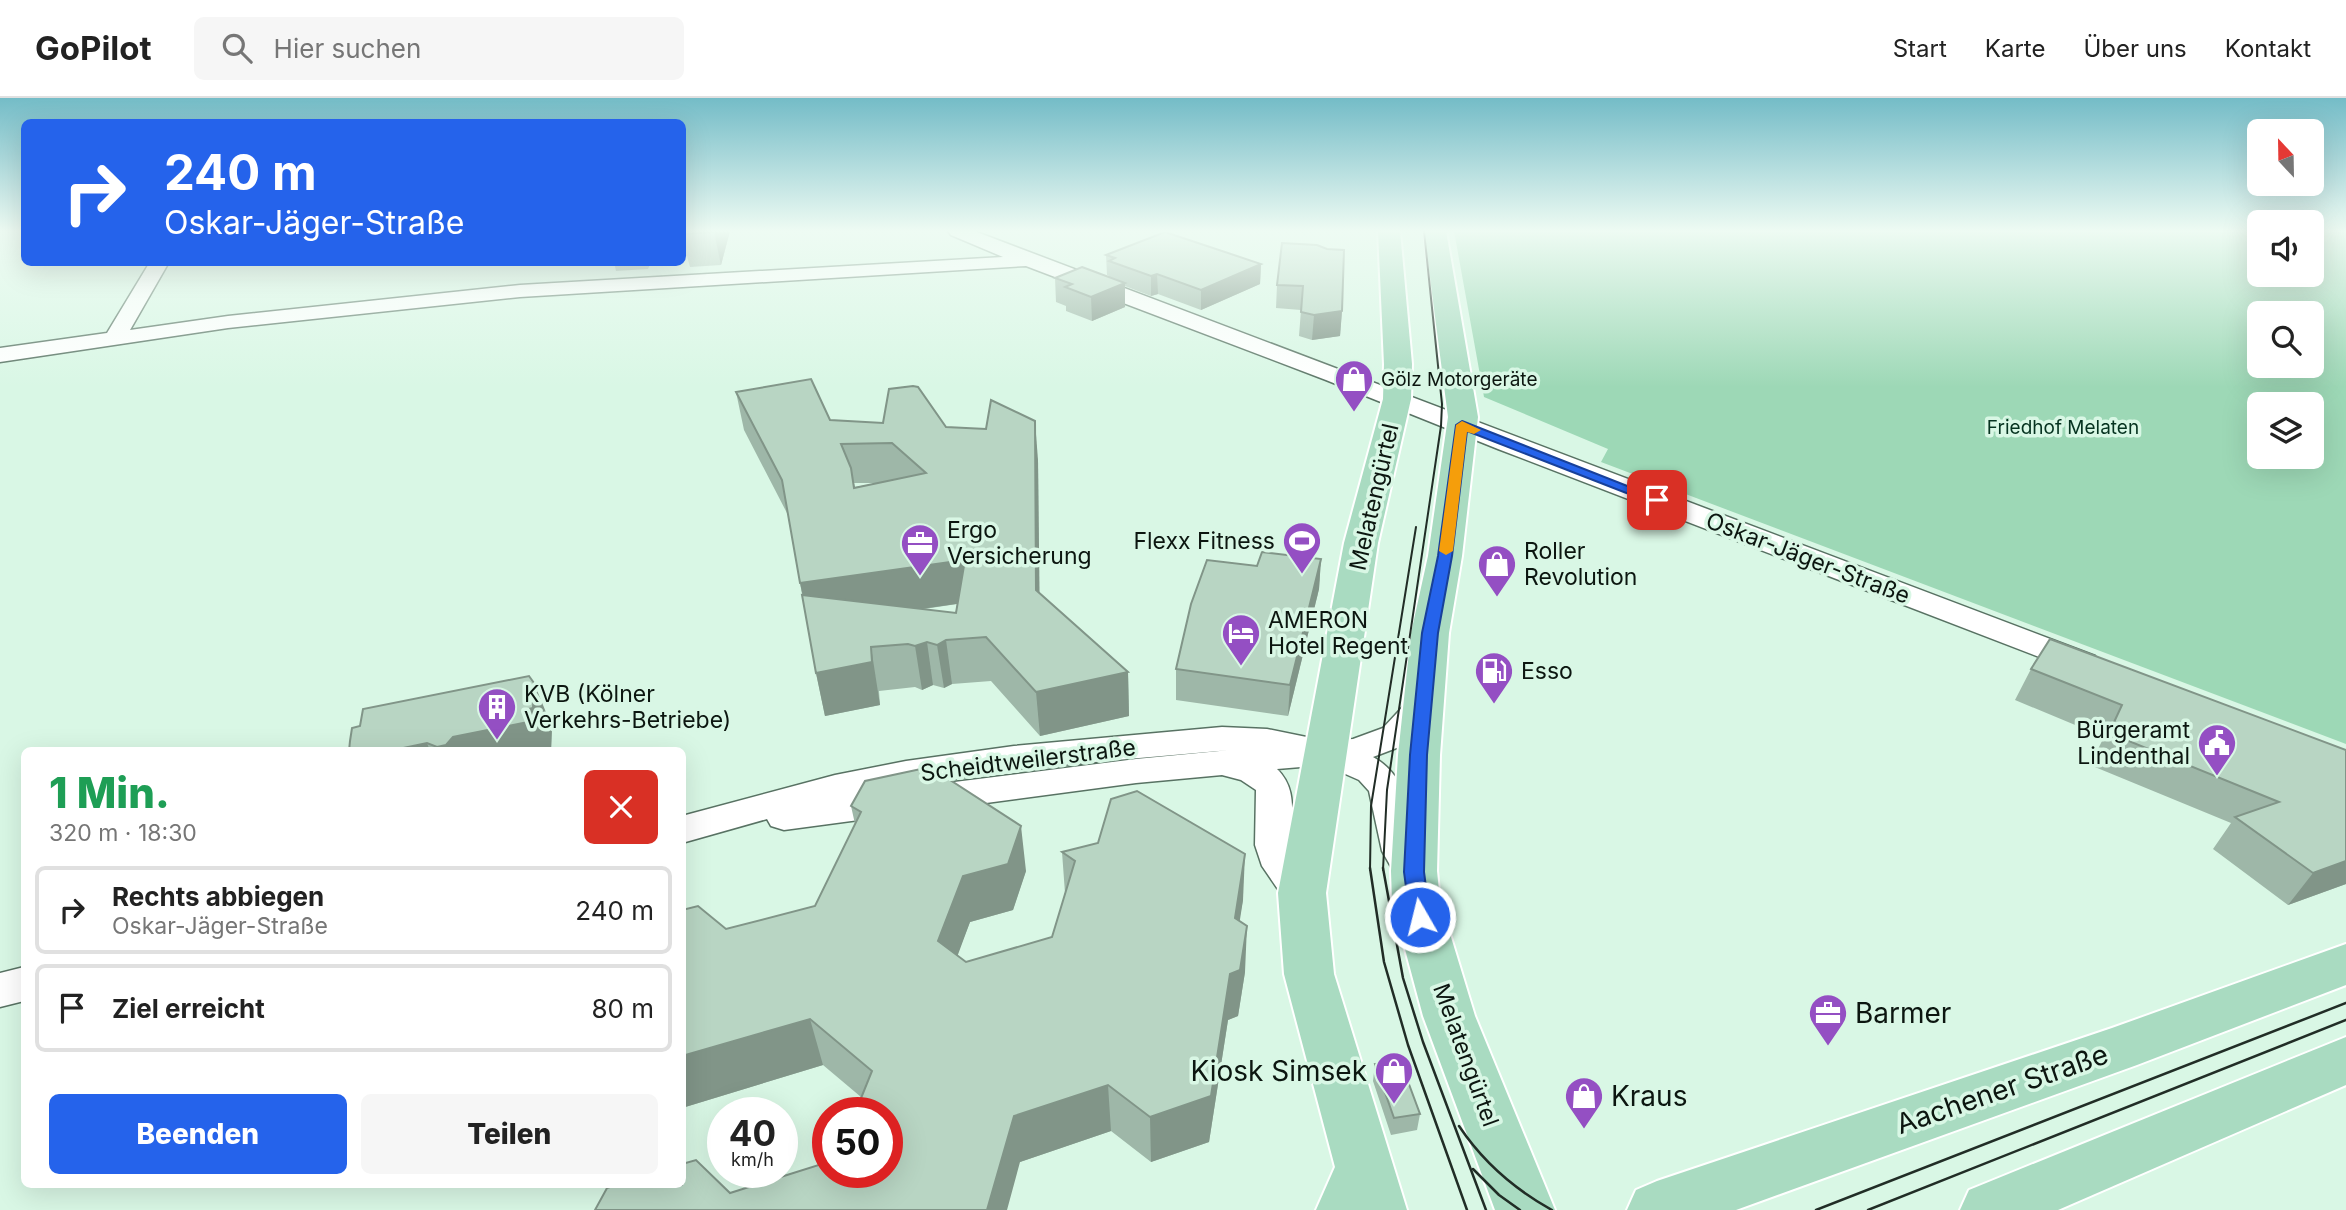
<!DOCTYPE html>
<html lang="de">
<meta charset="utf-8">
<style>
body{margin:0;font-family:Inter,sans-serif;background:#f6f6f6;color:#222;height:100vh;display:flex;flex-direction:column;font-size:26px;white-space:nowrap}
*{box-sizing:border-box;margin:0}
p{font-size:23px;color:#767676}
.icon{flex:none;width:38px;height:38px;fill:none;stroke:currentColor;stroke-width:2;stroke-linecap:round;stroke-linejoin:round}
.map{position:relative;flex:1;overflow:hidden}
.drawer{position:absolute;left:21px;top:649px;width:665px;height:441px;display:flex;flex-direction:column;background:#fff;border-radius:10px;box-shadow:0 7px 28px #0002}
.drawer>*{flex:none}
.banner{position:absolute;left:21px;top:21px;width:665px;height:147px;border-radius:10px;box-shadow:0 7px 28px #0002;background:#2563eb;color:#fff;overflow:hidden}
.needle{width:46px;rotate:338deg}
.buttons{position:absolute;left:2247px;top:21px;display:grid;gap:14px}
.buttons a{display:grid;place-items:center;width:77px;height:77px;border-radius:10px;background:#fff;box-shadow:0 7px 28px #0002;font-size:35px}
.speed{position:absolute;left:707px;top:999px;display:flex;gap:14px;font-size:35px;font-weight:700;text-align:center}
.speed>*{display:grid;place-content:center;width:91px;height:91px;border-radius:50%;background:#fff;box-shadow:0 7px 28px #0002;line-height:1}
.speed small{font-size:18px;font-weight:400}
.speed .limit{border:10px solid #d22;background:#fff;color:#111}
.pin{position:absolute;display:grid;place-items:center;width:60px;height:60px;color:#fff;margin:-30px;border-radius:14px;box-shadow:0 4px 10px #0006}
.me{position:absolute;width:77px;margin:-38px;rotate:352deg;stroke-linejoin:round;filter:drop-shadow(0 0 5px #0008)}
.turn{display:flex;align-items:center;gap:24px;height:147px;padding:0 28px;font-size:32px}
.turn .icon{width:91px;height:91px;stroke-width:2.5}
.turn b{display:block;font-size:49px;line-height:60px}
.round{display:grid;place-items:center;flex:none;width:74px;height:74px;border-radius:10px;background:#f6f6f6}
.headline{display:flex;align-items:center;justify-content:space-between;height:119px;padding:0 28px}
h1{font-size:42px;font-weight:800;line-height:52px;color:#1e9e55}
.primary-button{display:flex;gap:14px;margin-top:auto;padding:14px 28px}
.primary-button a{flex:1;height:80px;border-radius:10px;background:#2563eb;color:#fff;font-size:28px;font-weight:800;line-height:80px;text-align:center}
.primary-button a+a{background:#f6f6f6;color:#222}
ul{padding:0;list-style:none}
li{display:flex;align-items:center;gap:21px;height:88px;margin:0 14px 10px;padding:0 14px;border:4px solid #e0e0e0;border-radius:10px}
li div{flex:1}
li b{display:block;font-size:26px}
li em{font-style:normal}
header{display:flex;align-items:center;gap:42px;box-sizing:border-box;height:98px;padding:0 35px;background:#fff;border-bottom:2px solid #e0e0e0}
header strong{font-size:33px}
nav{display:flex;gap:38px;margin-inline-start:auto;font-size:24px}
.search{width:490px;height:63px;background:#f6f6f6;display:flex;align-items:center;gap:18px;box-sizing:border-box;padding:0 24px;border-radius:10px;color:#767676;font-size:26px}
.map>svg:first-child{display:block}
.green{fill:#9dd8b6;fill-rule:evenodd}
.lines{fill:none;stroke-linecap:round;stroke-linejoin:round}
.minor-casing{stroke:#587263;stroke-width:3}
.major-casing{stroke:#fff;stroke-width:4}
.minor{fill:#fff;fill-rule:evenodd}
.major{fill:#a9dbc1;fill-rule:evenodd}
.tram-far1{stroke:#212d26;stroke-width:2}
.tram{stroke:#212d26;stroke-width:2.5}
.wall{fill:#9eb7a8;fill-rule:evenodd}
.shaded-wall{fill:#819588}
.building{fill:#b8d5c3;stroke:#819588;stroke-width:2;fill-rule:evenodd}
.route{fill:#2563eb;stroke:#184099;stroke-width:2}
.slow{fill:#f59e0b}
.labels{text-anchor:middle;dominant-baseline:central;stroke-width:7;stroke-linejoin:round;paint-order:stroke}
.far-poi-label{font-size:19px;fill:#0c1610;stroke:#d9f7e5;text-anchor:start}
.far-park-label{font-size:19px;fill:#063320;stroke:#d9f7e5}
.street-label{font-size:23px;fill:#0c1610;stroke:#d9f7e5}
.poi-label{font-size:23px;fill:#0c1610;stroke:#d9f7e5;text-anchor:start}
.near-poi-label{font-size:28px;fill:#0c1610;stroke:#d9f7e5;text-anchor:start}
.near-street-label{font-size:28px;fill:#0c1610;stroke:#d9f7e5}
</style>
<header>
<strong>GoPilot</strong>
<div class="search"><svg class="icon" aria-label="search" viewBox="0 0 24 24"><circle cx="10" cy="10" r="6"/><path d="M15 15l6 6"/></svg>Hier suchen</div>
<nav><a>Start</a><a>Karte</a><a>Über uns</a><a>Kontakt</a></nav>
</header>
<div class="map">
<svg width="2346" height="1112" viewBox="0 0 2346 1112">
<rect width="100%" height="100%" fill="#d9f7e5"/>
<path class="green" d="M1454 133H2259V177H2312V133H2346V646L1601 364 1608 351 1484 299ZM2312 215V268H2259V215ZM2312 306V359H2259V306Z"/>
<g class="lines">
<g class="minor-casing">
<g id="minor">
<path d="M948 133H974L2095 558 2100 565 2095 572 2084 575 2073 572 1498 351 1326 282 1026 168 520 199 228 230 0 264V250L107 235 150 164H169L130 232 228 218 520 187 1003 159 951 137Z"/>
<path d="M1424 596 1436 599 1441 607 1407 646 1373 659C1414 681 1406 728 1426 764L1420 774 1407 778 1394 774 1382 753 1369 693 1359 682 1325 667 1277 671C1303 696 1285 729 1297 759 1302 772 1315 782 1321 795L1316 806 1302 810 1288 806 1262 768 1255 747 1256 692 1241 682 1222 677 1136 685 784 732 771 728 767 721 682 745V718L835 677 906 663 1014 648 1222 629 1267 631 1326 643 1353 641 1383 630 1412 599ZM1230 652 1136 661 859 696 1014 671Z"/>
<path d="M24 869V903L0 909V875Z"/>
</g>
</g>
<g class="major-casing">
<g id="major">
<path d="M1378 133H1400L1412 266 1411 301 1378 445 1326 795 1334 876 1407 1112H1316L1335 1069 1284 876 1278 795 1344 445 1383 301 1384 266Z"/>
<path d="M1424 133H1446L1478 319 1462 458 1449 535 1440 657 1437 773 1440 803 1475 918 1555 1112H1495L1423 918 1392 803 1391 773 1398 657 1411 535 1428 458 1448 319Z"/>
<path d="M2346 846V887L2137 967 1736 1112H1627L1636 1092 1657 1083 2112 930Z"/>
<path d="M2346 939V987L2058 1112H1960L1969 1092Z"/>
</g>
</g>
<use href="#minor" class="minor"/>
<use href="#major" class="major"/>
<g class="tram-far1">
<path d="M1370 772 1371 708 1416 429"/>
<path d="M1383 772 1387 692 1441 328 1442 306 1424 133"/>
</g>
<g class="tram">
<path d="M1370 770 1384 864 1408 947 1467 1112"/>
<path d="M1383 770 1403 880 1423 944 1486 1112"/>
<path d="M1459 1028C1483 1064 1514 1091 1552 1112"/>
<path d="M1473 1071 1499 1097 1520 1112"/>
<path d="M1816 1112 2346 905"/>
<path d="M1868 1112 2346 922"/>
</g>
</g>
<g class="wall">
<path d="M682 133H730L721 167 690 169 687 158 682 159Z"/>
<path d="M1282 145 1342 213 1340 238 1312 242 1299 238 1301 212 1276 210 1277 187Z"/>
<path d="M1106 157 1261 166 1260 186 1201 212 1158 196 1151 198 1125 188V209L1092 223 1066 213V208L1056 204 1055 180H1109V178L1107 177Z"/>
<path d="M614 164H651L648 171 616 173Z"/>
<path d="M736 294 830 322 946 329 1038 362 1039 494 1128 574 1129 618 1040 638 991 583 952 586 944 590 933 587 922 592 915 589 879 593 880 607 825 618 816 575 788 417 744 332ZM854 385H878L855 389ZM957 506 956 515 924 511Z"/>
<path d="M1321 461 1319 491 1288 618 1176 602V571L1257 468Z"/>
<path d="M2031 571 2346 652V786L2288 807 2213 751 2231 725 2090 667 2104 639 2015 602Z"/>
<path d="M552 629 551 653H349Z"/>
<path d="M851 708 1026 773 1013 812 970 824 957 857 966 864 1052 839 1065 795 1062 754 1243 802 1239 823 1245 874 1238 918 1228 922 1209 1044 1151 1064 1111 1033 1020 1064 730 1095 887 1074 861 999 823 967 682 1010V812L726 831 815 808 855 726Z"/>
<path d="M1375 966 1420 1016 1417 1032 1391 1037 1373 983Z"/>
</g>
<g class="shaded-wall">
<path d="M714 133H730L721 167 714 134Z"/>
<path d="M1261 166 1260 186 1201 212V192Z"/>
<path d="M1157 176 1158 196 1151 198V178Z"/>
<path d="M1125 185V209L1092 223 1091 199Z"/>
<path d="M1342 213 1340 238 1312 242 1314 217Z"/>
<path d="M1035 323 1038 362 1040 534 1036 492Z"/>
<path d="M1321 461 1319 491 1288 618 1290 587Z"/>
<path d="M965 462 970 504 809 527 800 485Z"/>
<path d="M946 542 952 586 944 590 937 547Z"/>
<path d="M927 544 933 587 922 592 915 548Z"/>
<path d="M871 549 880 607 825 618 816 575Z"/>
<path d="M1128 574 1129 618 1040 638 1036 594Z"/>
<path d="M534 585 552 629 551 653H439L437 649 453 639 528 611Z"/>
<path d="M427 645 430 653H389Z"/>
<path d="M1021 728 1026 773 1013 812 970 824 946 889 938 843 963 778Z"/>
<path d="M1245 756 1243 802 1233 866 1235 820Z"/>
<path d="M2346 763V786L2288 807 2313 775Z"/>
<path d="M1247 828 1245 874 1238 918 1228 922 1209 1044 1151 1064 1150 1019Z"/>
<path d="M810 921 823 967 682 1010V958Z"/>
<path d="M1108 987 1111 1033 1020 1064 1007 1112H987L1014 1018Z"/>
</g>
<g class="building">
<path d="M683 133H714V134L682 136Z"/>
<path d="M1165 134 1261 166 1201 192 1157 176 1151 178 1109 163 1115 160 1106 157Z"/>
<path d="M1282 145 1317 147 1327 151 1344 152 1342 213 1314 217 1301 214 1303 188 1277 187Z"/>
<path d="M1082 169 1125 185 1091 199 1065 189 1072 186 1055 180Z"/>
<path d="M811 281 830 322 883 325 889 291 913 288 918 289 946 329 986 331 991 302 1035 323 1036 492 1128 574 1036 594 986 539 946 542 937 547 927 544 915 548 908 546 871 549 872 564 816 575 802 497 956 515 965 462 800 485 782 382 736 294ZM892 345 926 375 854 390 851 370 841 346Z"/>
<path d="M1262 454 1321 461 1290 587 1176 571 1191 506 1207 462 1257 468Z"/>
<path d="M2050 541 2346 652V763L2313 775 2235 719 2279 704 2109 635 2122 607 2031 571Z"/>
<path d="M529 578 534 585 533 610 528 611V624L453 639 446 647 437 649 427 645 389 653H349L350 643 352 630 360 628 363 611Z"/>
<path d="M930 669 1021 728 1008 766 963 778 938 843 966 864 1052 839 1075 763 1062 754 1098 745 1111 701 1137 693 1245 756 1235 820 1247 828 1240 872 1230 876 1211 998 1150 1019 1108 987 1014 1018 987 1112H595L607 1090 616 1087H682V1066L696 1062 730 1095 828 1064V1074H887V1015H855L872 973 810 921 682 958V812L698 808 726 831 815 808 861 714 851 708 865 683Z"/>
<path d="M1400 962 1420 1016 1394 1020 1375 966Z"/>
</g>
<linearGradient id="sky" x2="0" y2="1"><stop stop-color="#74bcc7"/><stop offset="0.46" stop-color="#eefbf3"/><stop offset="1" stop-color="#eefbf3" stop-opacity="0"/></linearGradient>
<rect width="2346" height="289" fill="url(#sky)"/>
<path class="route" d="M1462 323 1663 402 1657 406 1652 405 1467 333 1452 458 1438 535 1427 657 1424 774 1430 819 1427 824 1420 826 1413 824 1410 819 1404 774 1410 657 1422 535 1438 458 1456 327Z"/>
<path class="slow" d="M1462 323 1481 332 1474 336 1467 334 1453 453 1446 457 1439 453 1456 327Z"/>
<defs>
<g id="shop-pin" transform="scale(2.0125)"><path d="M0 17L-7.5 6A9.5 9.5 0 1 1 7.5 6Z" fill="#944fc3" stroke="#d9f7e5"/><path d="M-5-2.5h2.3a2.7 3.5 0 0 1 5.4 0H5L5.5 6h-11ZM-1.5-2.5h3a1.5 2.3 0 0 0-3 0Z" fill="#fff"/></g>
<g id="stadium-pin" transform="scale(2.0125)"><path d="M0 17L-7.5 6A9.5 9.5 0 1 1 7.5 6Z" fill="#944fc3" stroke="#d9f7e5"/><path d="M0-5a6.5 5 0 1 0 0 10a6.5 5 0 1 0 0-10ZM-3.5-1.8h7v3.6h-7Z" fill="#fff"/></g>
<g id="office-pin" transform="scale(2.0125)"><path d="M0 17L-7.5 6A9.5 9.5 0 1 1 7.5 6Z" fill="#944fc3" stroke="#d9f7e5"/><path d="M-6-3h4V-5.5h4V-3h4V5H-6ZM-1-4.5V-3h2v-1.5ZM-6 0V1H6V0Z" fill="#fff"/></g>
<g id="hotel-pin" transform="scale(2.0125)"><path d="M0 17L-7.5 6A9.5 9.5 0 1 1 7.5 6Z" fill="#944fc3" stroke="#d9f7e5"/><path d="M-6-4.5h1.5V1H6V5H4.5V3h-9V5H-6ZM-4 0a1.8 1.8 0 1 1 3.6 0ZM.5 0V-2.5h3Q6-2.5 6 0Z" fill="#fff"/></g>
<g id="fuel-pin" transform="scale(2.0125)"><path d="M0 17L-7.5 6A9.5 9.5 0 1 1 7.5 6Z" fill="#944fc3" stroke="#d9f7e5"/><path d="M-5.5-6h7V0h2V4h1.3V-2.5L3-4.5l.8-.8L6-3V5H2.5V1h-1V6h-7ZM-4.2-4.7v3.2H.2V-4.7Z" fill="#fff"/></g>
<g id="building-pin" transform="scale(2.0125)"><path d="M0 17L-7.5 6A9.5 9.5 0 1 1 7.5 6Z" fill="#944fc3" stroke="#d9f7e5"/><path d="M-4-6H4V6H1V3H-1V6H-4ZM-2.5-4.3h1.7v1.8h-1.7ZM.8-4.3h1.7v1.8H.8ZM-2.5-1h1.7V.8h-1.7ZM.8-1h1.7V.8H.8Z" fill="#fff"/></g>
<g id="civic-pin" transform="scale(2.0125)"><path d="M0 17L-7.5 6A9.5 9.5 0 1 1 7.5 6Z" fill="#944fc3" stroke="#d9f7e5"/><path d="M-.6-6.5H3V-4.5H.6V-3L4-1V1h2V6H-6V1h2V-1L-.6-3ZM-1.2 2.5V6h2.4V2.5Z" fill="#fff"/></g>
</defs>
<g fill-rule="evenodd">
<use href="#shop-pin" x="1354" y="281"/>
<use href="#stadium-pin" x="1302" y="443"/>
<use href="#office-pin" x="920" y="445"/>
<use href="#shop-pin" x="1497" y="466"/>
<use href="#hotel-pin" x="1241" y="535"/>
<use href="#fuel-pin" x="1494" y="573"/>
<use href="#building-pin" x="497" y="609"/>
<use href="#civic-pin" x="2217" y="645"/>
<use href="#office-pin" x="1828" y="915"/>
<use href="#shop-pin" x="1394" y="973"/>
<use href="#shop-pin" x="1584" y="998"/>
</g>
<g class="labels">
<g class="far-poi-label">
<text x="1381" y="281">Gölz Motorgeräte</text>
</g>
<g class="far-park-label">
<text x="2063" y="329">Friedhof Melaten</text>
</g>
<g class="street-label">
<text transform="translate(1374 399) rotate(-77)">Melatengürtel</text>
<text transform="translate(1808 460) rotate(21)">Oskar-Jäger-Straße</text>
<text transform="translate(1028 662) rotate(-7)">Scheidtweilerstraße</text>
<text transform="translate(1466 957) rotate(70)">Melatengürtel</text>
</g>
<g class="poi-label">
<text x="947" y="432">Ergo<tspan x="947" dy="26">Versicherung</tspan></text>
<text x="1275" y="443" text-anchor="end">Flexx Fitness</text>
<text x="1524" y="453">Roller<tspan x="1524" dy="26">Revolution</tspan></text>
<text x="1268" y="522">AMERON<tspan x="1268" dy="26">Hotel Regent</tspan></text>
<text x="1521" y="573">Esso</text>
<text x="524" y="596">KVB (Kölner<tspan x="524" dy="26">Verkehrs-Betriebe)</tspan></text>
<text x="2190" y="632" text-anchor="end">Bürgeramt<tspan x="2190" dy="26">Lindenthal</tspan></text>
</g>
<g class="near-poi-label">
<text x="1855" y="915">Barmer</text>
<text x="1367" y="973" text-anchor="end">Kiosk Simsek</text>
<text x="1611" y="998">Kraus</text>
</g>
<g class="near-street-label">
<text transform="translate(2002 991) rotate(-19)">Aachener Straße</text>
</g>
</g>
</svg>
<div class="buttons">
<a><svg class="needle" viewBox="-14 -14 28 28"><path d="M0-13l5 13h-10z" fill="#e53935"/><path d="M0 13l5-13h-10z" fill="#767676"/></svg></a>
<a><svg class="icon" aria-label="sound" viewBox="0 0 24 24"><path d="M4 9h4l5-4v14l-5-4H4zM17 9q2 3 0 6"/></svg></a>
<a><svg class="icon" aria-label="search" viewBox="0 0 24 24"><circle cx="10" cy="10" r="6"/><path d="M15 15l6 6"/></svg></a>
<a><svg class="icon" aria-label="layers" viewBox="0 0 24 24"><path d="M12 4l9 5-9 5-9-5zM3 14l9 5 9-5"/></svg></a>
</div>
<div class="speed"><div>40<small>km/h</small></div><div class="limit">50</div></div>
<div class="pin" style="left:1657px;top:402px;background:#d93025"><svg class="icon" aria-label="arrive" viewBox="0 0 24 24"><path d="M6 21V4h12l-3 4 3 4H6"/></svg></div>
<svg class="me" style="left:1420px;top:819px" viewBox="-20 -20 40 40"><circle r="17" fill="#2563eb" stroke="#fff" stroke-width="3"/><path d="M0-11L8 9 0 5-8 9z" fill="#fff"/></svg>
<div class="banner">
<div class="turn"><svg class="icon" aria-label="right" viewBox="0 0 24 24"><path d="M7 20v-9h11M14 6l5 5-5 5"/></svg><div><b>240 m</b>Oskar-Jäger-Straße</div></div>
</div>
<section class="drawer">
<div class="headline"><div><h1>1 Min.</h1><p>320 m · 18:30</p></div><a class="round" style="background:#d93025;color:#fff"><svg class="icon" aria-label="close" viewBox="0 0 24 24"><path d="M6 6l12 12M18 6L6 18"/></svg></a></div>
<ul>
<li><svg class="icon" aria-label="right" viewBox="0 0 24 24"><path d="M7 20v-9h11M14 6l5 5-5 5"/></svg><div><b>Rechts abbiegen</b><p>Oskar-Jäger-Straße</p></div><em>240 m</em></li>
<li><svg class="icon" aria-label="arrive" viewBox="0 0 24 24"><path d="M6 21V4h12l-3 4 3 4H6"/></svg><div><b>Ziel erreicht</b></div><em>80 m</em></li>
</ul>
<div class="primary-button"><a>Beenden</a><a>Teilen</a></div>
</section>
</div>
